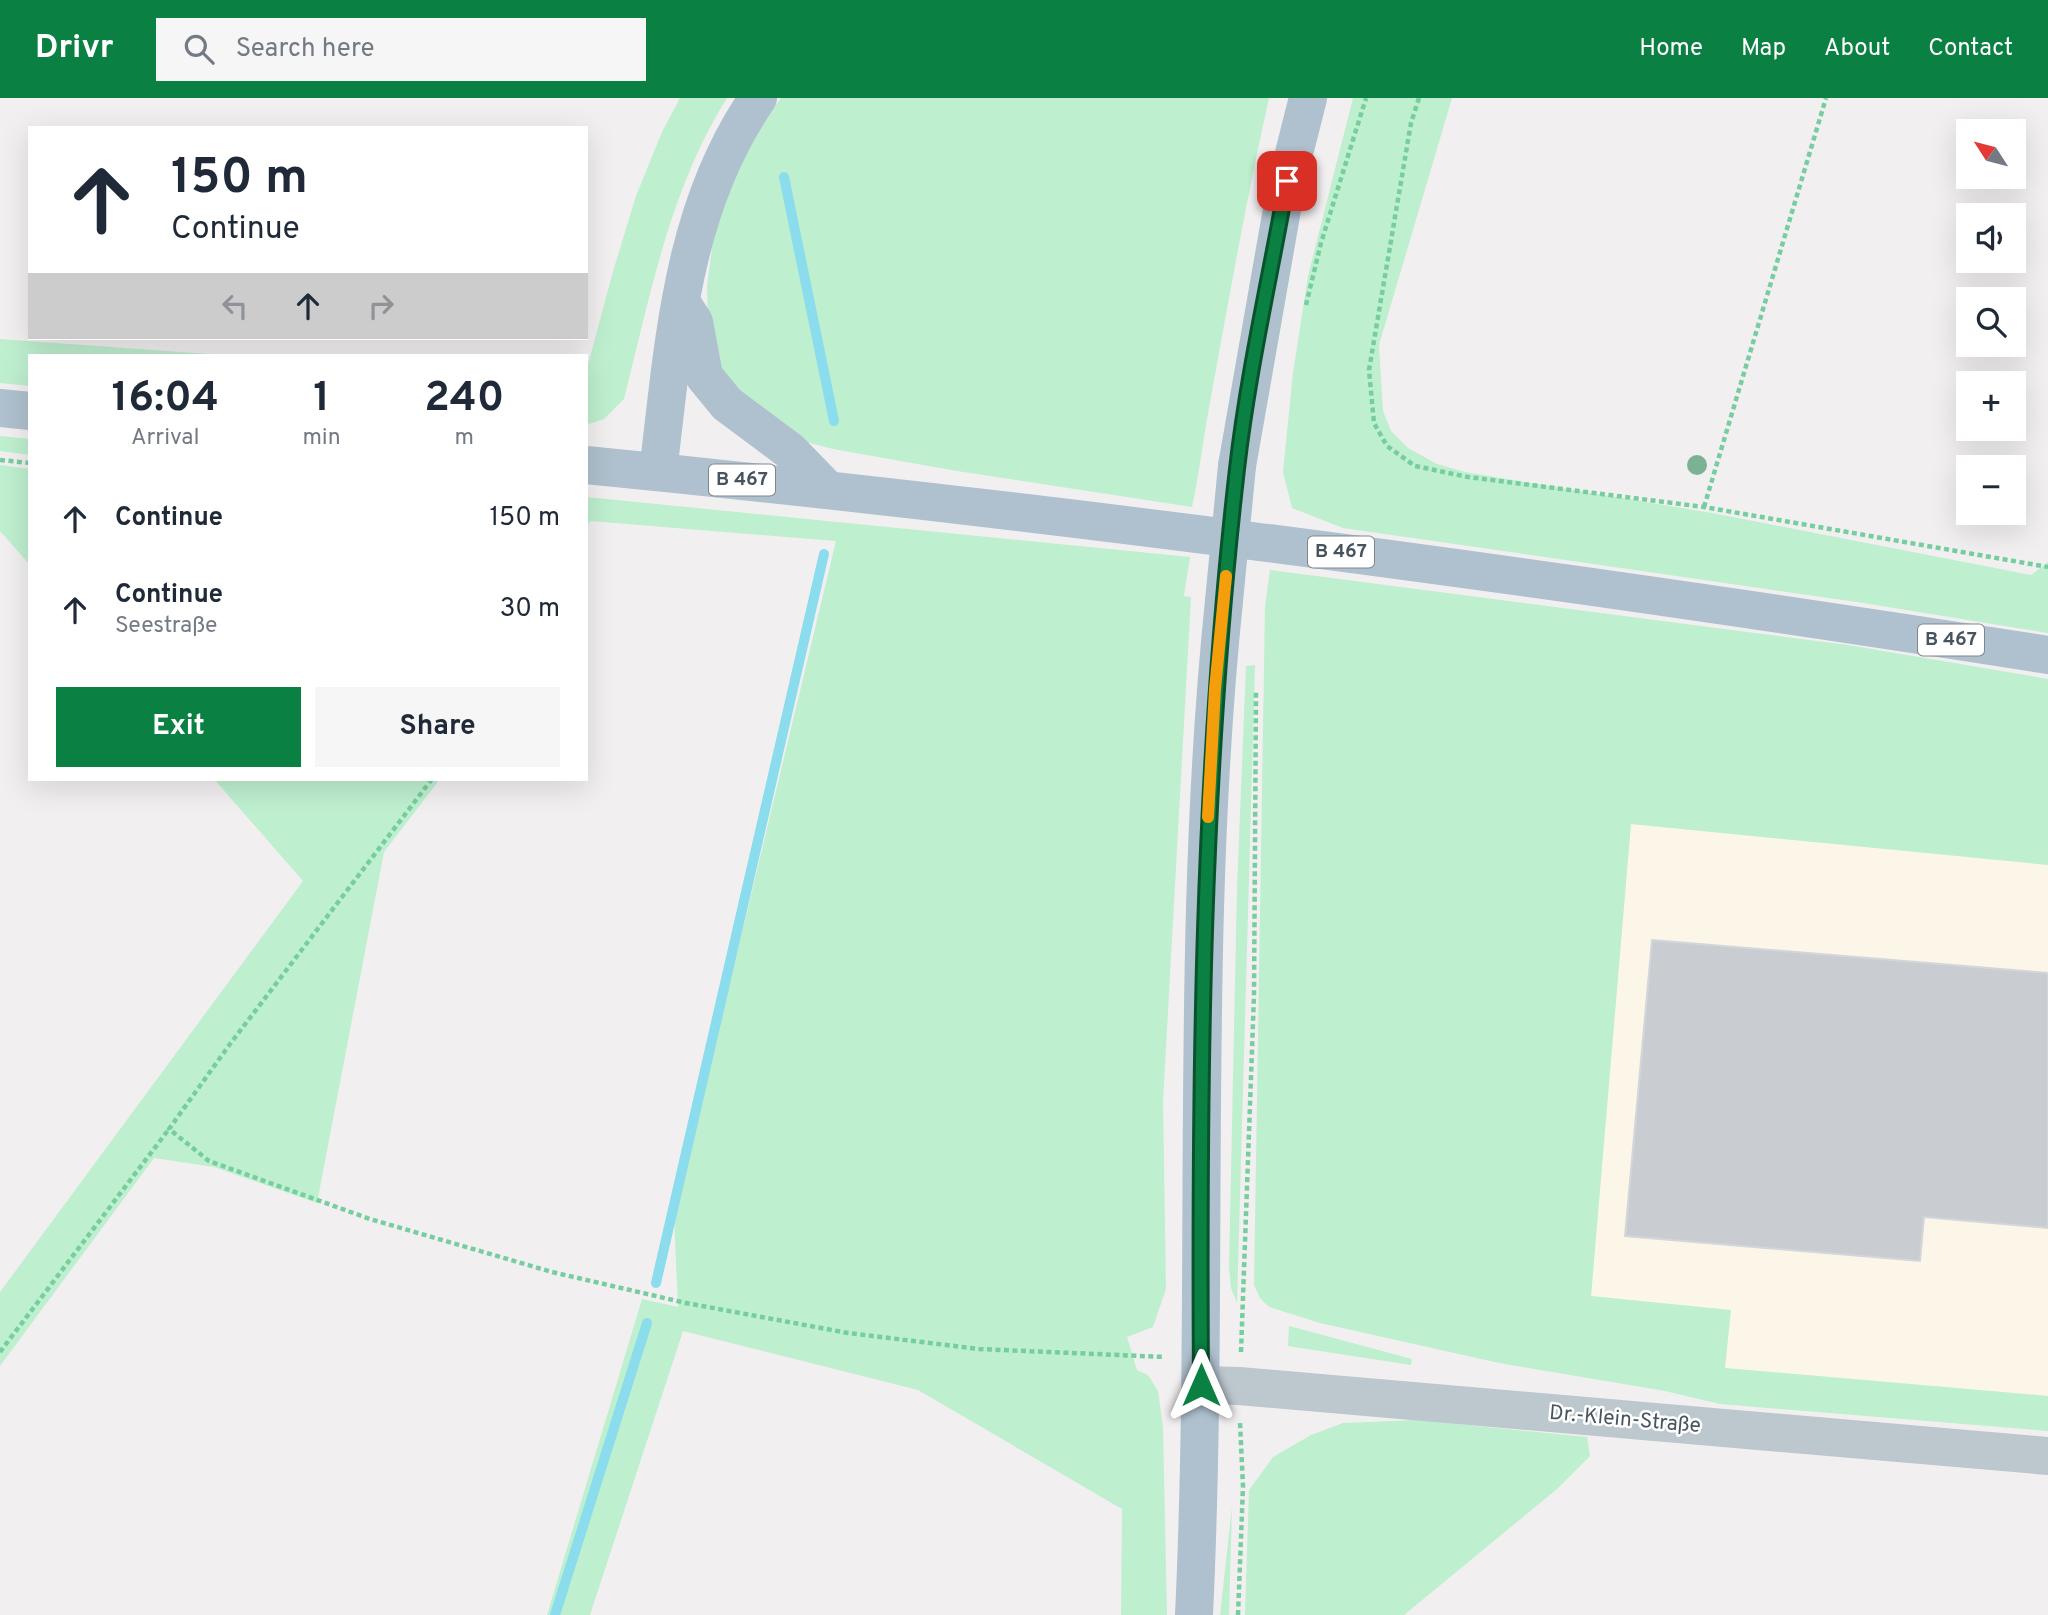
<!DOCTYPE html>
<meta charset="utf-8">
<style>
body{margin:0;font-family:Overpass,sans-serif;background:#f6f6f7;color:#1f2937;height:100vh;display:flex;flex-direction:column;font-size:26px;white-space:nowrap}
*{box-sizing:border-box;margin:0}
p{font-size:23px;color:#747a83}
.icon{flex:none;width:38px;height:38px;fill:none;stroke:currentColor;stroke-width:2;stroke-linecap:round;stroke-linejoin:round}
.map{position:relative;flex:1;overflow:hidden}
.side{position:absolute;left:28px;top:256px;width:560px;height:427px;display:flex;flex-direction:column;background:#fff;border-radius:0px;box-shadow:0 7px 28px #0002}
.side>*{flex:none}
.top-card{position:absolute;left:28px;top:28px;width:560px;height:214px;border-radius:0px;box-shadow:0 7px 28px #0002;background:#fff;color:#1f2937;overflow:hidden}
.needle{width:46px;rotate:306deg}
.buttons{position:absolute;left:1956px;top:21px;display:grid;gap:14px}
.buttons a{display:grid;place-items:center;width:70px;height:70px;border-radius:0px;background:#fff;box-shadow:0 7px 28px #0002;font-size:35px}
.pin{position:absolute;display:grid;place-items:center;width:60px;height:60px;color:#fff;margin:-30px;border-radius:14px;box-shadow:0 4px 10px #0006}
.me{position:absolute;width:77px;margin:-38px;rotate:0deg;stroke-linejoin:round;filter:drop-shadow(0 0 5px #0008)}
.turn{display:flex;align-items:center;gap:24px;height:147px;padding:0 28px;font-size:32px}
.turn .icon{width:91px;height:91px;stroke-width:2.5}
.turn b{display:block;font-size:49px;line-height:60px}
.lanes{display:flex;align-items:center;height:66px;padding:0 28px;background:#0003;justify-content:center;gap:35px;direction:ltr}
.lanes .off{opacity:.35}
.eta{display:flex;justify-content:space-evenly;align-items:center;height:119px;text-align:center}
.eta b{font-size:42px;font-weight:700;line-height:49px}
.button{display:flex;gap:14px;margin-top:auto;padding:14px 28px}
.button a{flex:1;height:80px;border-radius:0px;background:#0b8043;color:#fff;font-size:28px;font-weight:700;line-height:80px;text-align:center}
.button a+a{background:#f6f6f7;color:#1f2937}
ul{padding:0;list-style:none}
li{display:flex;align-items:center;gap:21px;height:91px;padding:0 28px}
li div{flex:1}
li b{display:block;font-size:26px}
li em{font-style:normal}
header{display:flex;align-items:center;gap:42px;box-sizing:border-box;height:98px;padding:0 35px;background:#0b8043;color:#fff}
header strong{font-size:33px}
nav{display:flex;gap:38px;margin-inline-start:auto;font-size:24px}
.search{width:490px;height:63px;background:#f6f6f7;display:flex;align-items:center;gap:18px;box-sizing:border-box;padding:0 24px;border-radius:0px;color:#747a83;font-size:26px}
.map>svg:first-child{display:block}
.commercial{fill:#fcf6e9}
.green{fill:#beefcf}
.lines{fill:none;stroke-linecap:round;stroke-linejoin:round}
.stream{stroke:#8bdcec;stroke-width:10}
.building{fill:#c9cdd2;stroke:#d3d6db;stroke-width:2}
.path{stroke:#76ce9f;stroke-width:4.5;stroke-dasharray:5 3.5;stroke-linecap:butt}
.minor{stroke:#bdc7ce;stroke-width:38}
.major{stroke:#afc0ce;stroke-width:38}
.major-bridge{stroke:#afc0ce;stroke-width:38}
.tree{fill:#7ab293}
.route-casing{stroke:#07532c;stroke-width:18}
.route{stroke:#0b8043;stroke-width:12}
.slow{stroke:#f59e0b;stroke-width:12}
.labels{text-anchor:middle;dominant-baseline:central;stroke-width:5;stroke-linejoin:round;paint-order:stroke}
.shield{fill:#fff;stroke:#7e878e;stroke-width:2}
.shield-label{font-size:19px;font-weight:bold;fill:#47545d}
.street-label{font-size:21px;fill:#47545d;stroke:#fff}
</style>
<header>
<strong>Drivr</strong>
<div class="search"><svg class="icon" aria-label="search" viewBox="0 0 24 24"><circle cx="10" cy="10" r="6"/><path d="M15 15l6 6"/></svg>Search here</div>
<nav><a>Home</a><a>Map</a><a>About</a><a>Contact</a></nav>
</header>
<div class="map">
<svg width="2048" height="1517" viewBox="0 0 2048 1517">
<rect width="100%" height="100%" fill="#f2eff0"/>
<path class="commercial" d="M1631 726 2048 767V1298L1725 1270 1591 1199Z"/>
<g class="green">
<path d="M680 0H727C670 91 650 198 624 301L604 321 586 327V274L614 170 636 98 662 34Z"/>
<path d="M781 0H1269C1247 99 1229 199 1211 299 1204 335 1200 372 1192 409L957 373 833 351 791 340 762 323 716 264 708 227 707 188 714 135 731 82 753 41Z"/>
<path d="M1353 0H1452L1379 247 1383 313 1391 333 1408 350 1437 366 1465 374 1712 415 2031 477 2048 464V535L1857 504 1343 430 1292 410 1283 374 1293 275 1308 178Z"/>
<path d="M0 241 223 257H30V288L0 285Z"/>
<path d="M0 338 30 341V357L0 353Z"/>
<path d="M0 367 30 371V467L0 433Z"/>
<path d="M586 399 1190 459 1184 498 1191 499 1163 1003 1166 1191 1153 1229 1127 1239 1137 1272 1148 1277 1158 1293 1163 1329 1167 1517H1121L1122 1411 918 1292 683 1233 590 1517H547L642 1201 678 1209 674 1118 836 443 590 423 586 431Z"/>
<path d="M1270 472 1848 547 2048 581V767L1631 726 1591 1198 1731 1212 1725 1270 2048 1298V1333L1720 1306 1665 1293 1499 1265 1320 1225 1269 1209 1260 1200 1254 1187 1265 508Z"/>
<path d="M1255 567 1237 1205 1231 1190 1229 1169 1237 790 1246 568Z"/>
<path d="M214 681H440L384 754 317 1105 214 1069 154 1060 0 1268V1194L303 783Z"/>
<path d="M1289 1228 1412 1261 1411 1267 1288 1248Z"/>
<path d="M1417 1322 1587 1339 1590 1358 1557 1391 1404 1517H1245L1249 1392 1273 1359 1311 1337 1343 1325Z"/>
<path d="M1232 1409 1229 1517H1220Z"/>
</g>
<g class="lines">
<g class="stream">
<path d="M784 79 834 323"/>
<path d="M656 1185 824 456"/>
<path d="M555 1517 647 1225"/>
</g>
</g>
<path class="building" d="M1652 842 2048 875V1130L1924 1119 1920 1163 1625 1138Z"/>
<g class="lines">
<g class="path">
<path d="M1419 0 1411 25 1369 272 1374 325 1387 348 1415 368 1468 379 1704 409 2048 469"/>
<path d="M1306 207 1321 145 1366 0"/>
<path d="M0 362 30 365"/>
<path d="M1704 409 1826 0"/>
<path d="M432 681 230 946 169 1031 209 1063 370 1121 552 1174 686 1205 848 1235 979 1251 1165 1259"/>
<path d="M0 1254 169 1031"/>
<path d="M1241 1254 1254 897 1256 594"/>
<path d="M1238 1517 1243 1388 1240 1325"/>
</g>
<path class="minor" d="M1201 1287 1239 1288 2048 1358"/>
<g class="major">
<path d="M685 210 694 224 704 278 727 306 790 353 826 390"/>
<path d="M0 310 30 313"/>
<path d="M586 367C1075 415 1563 481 2048 557"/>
<path d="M1237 368 1287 83 1308 0"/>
<path d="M658 374C674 244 681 111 758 0"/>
<path d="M1194 1517C1210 1179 1189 840 1224 503"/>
</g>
<path class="major-bridge" d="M1224 503 1237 368"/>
</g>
<circle class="tree" cx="1697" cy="367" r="10"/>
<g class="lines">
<g class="route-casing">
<path id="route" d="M1201 1287C1199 980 1202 676 1237 371 1248 274 1270 179 1287 83"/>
</g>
<use href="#route" class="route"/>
<path class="slow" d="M1208 719 1215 591 1226 478"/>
</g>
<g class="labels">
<g class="shield">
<rect x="709" y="366.5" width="66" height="31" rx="5"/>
<rect x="1308" y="438.5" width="66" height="31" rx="5"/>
<rect x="1918" y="526.5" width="66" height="31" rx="5"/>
</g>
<g class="shield-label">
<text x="742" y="382">B 467</text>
<text x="1341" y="454">B 467</text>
<text x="1951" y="542">B 467</text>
</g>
<g class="street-label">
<text transform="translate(1625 1322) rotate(5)">Dr.-Klein-Straße</text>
</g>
</g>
</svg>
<div class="buttons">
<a><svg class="needle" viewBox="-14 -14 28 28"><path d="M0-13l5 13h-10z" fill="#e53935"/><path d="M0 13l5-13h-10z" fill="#747a83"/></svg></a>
<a><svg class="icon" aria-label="sound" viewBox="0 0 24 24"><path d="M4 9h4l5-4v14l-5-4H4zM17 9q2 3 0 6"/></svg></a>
<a><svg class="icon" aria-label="search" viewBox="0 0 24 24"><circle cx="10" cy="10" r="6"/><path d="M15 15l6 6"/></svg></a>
<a>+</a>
<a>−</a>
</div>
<div class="pin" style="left:1287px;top:83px;background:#d93025"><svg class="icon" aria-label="arrive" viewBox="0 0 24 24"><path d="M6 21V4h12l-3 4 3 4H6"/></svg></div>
<svg class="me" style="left:1201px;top:1287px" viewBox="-20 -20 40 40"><path d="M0-17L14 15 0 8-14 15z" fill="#0b8043" stroke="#fff" stroke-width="4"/></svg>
<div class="top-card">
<div class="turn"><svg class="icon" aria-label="ahead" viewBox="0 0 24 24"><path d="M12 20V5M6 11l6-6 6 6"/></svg><div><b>150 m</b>Continue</div></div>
<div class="lanes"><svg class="icon off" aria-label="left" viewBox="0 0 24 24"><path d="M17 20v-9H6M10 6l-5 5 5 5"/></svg><svg class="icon" aria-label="ahead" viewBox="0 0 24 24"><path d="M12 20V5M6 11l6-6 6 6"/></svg><svg class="icon off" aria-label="right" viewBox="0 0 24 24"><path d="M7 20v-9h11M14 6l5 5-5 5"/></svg></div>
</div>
<section class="side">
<div class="eta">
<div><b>16:04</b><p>Arrival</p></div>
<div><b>1</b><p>min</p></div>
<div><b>240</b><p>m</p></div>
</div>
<ul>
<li><svg class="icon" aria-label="ahead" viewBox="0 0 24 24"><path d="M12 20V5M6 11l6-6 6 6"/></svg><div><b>Continue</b></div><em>150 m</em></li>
<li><svg class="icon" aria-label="ahead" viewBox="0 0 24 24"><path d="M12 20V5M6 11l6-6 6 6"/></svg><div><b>Continue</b><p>Seestraße</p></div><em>30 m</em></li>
</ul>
<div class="button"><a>Exit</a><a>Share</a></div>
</section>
</div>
